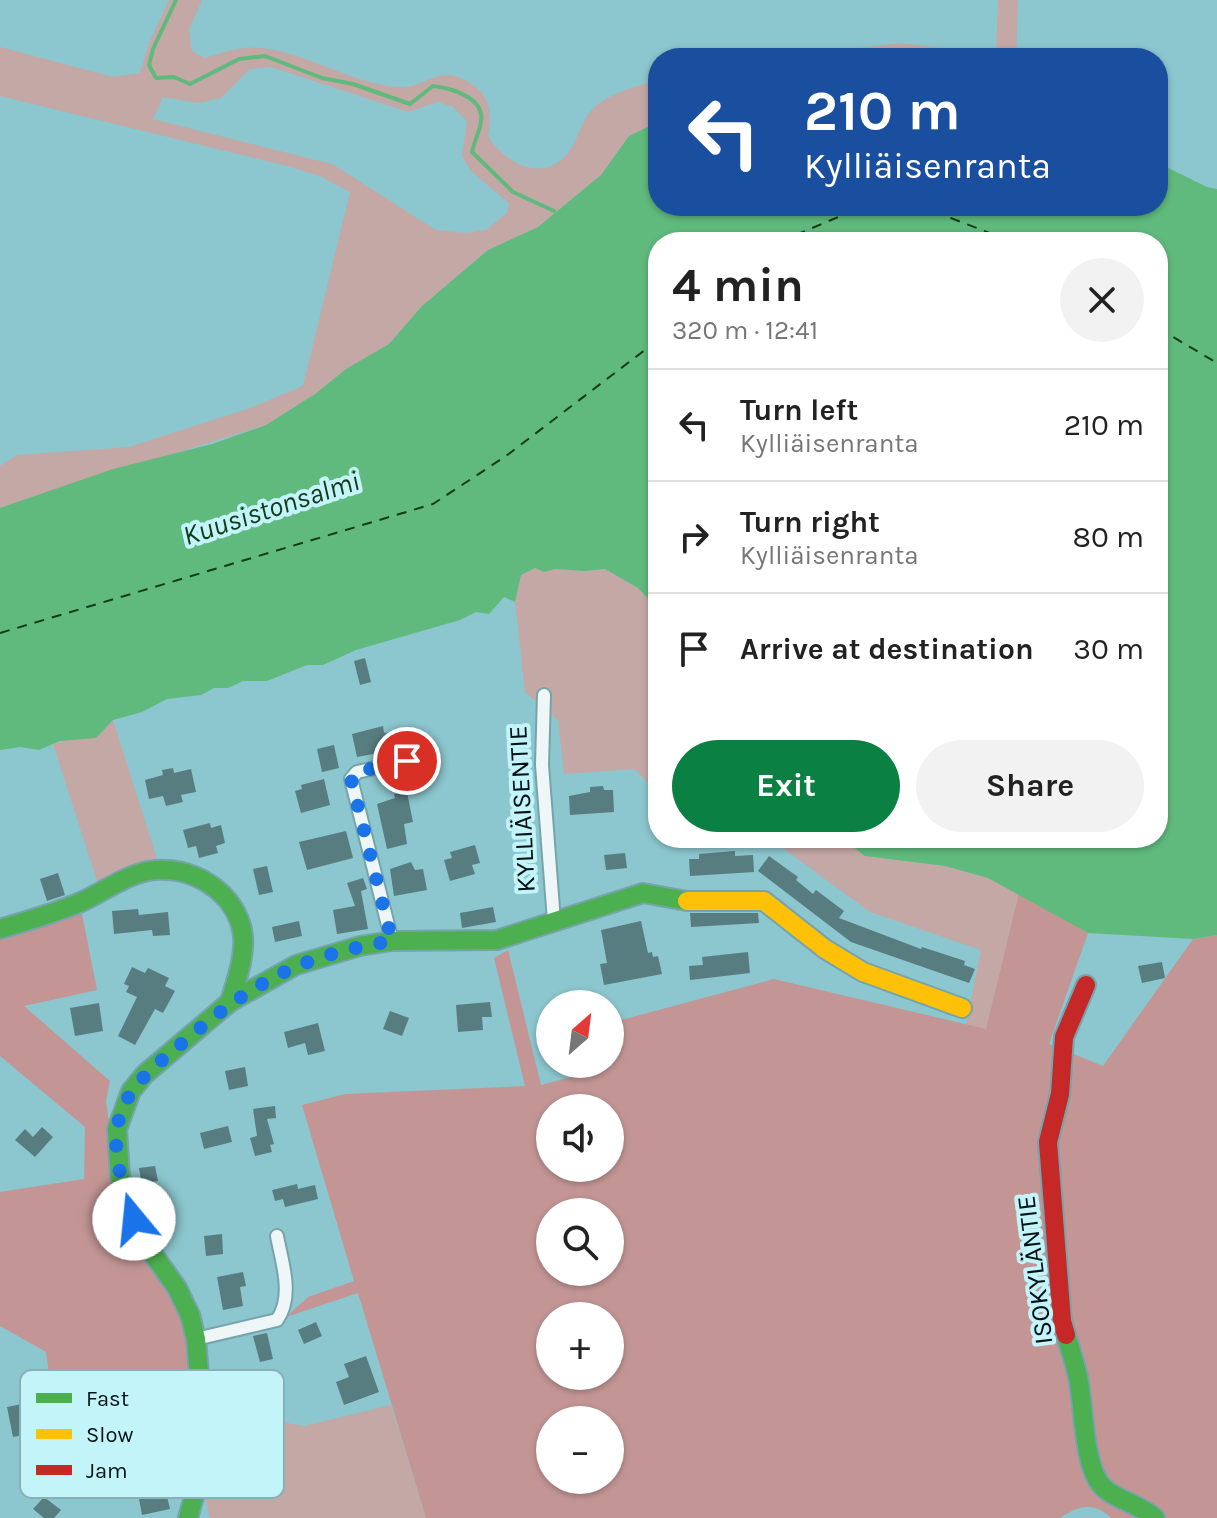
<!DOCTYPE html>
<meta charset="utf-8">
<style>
body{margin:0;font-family:Karla,sans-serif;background:#f2f2f2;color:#222;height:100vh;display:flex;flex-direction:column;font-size:30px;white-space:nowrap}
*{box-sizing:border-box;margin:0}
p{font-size:26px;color:#767676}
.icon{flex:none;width:44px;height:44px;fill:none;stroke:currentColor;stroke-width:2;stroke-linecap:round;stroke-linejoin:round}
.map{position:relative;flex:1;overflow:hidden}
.panel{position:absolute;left:648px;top:232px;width:520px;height:616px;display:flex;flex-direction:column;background:#fff;border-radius:32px;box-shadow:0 2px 6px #0004}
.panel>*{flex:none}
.top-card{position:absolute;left:648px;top:48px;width:520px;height:168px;border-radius:32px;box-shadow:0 2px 6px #0004;background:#1a4fa0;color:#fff;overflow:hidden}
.needle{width:52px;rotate:28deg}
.tools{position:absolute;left:536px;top:990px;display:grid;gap:16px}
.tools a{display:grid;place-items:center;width:88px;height:88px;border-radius:50%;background:#fff;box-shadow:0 2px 6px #0004;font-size:40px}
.pin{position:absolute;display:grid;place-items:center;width:68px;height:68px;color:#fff;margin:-34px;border:4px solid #fff;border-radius:50%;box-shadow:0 2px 8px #0007}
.me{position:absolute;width:88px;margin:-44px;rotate:343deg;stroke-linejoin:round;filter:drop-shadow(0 0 6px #0008)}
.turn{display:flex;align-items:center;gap:28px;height:168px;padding:0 24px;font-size:36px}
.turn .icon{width:104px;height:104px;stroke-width:2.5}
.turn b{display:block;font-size:56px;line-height:68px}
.round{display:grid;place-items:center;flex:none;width:84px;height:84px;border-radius:42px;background:#f2f2f2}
.head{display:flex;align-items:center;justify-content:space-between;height:136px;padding:0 24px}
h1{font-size:48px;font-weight:700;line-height:60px}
.primary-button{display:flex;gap:16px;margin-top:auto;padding:16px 24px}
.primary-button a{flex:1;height:92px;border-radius:48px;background:#0b8043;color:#fff;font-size:32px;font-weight:700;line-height:92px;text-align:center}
.primary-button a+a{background:#f2f2f2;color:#222}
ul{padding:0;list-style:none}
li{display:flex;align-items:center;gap:24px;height:112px;padding:0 24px;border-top:2px solid #e0e0e0}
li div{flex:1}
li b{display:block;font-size:30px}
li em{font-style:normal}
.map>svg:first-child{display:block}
.green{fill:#c4a8a6;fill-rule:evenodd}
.forest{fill:#c39695;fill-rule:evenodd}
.water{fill:#60ba7d}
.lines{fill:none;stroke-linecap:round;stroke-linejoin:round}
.stream{stroke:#60ba7d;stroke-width:4}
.ferry{stroke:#133c18;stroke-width:2;stroke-dasharray:10 8;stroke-linecap:butt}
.building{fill:#587d80}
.street-casing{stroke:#76a4ab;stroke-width:16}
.fast-casing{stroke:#76a4ab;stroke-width:22}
.slow-casing{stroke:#76a4ab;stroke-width:22}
.jam-casing{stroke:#76a4ab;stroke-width:22}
.street{stroke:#eef6f8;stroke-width:12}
.fast{stroke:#4caf50;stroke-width:18}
.slow{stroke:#ffc107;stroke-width:18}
.jam{stroke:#c62828;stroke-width:18}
.route{stroke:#1a73e8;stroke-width:14;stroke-dasharray:0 25.2}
.labels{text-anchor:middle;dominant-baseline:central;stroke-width:8;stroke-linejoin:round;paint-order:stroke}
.street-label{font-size:26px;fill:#001215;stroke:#c3f4fa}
.water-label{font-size:28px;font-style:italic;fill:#133c18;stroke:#c3f4fa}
.key{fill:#c3f4fa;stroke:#88b0b5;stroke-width:2}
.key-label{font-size:22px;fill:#001215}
</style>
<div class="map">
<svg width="1217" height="1518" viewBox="0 0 1217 1518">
<rect width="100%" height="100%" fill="#8cc6ce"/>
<g class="green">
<path d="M169 0H202L189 29 192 51 205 58C218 54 232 49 246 48 296 44 350 86 401 87 427 88 438 63 470 83 491 95 492 115 488 136 504 163 543 184 568 153 580 138 580 119 596 106 612 92 638 86 658 80V122L629 136 601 175 538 227 488 250 422 306 389 344 346 369 315 394 266 425 0 508V466L17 455 129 447 250 408 303 386 350 192 320 176 291 167 0 96V47L113 77 140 73 149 43ZM271 67 408 112 438 102 453 107 467 121 462 156 471 171 509 203 507 213 486 230 466 233 436 230 332 164 153 119 163 97 198 103 221 98 250 69Z"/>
<path d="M998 0H1018L1016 58H719L731 53 755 55 775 49 799 55 900 43 996 54Z"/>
<path d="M535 567 544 572 555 569 584 571 605 569 638 588 658 609V793L634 769 564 774 558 720 525 692 515 602 521 574Z"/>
<path d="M113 720 158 862 121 870 98 884 53 744 80 737 96 738Z"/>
<path d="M769 838H842L865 856 945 866 988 878 1019 893 986 1029 966 1025 981 950 870 912Z"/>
<path d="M391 1405 426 1518H210C199 1482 204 1447 215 1411L304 1426Z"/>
</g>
<g class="forest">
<path d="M1019 893 1088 933 1049 1044 1103 1066 1193 939 1217 935V1518H1111C1094 1501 1078 1506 1060 1518H426L358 1293 286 1317 308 1297 354 1281 302 1105 345 1094 525 1086 494 958 508 950 541 1085 612 1066 610 1023 774 979 986 1029ZM550 1108H610V1168H550ZM550 1212H610V1272H550ZM550 1316H610V1376H550ZM550 1420H610V1480H550Z"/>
<path d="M82 914 97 990 24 1006 110 1081 106 1101 121 1211 179 1312 189 1339 194 1421 191 1470 183 1491 161 1421 58 1437 46 1352 0 1326V1192L84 1179 85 1127 0 1056V934Z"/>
</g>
<path class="water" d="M658 122V206H1158V163L1207 187 1217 189V935L1193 939 1088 933 988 878 945 866 865 856 842 838H1158V242H658V609L638 588 605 569 584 571 555 569 544 572 535 568 521 575 515 602 504 597 489 614 476 612 460 620 356 650 323 665H307L267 681H243L228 688H214L201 695 167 699 142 712 113 720 96 738 60 741 39 750 20 747 0 750V508L113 469 212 444 266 425 315 394 346 369 389 344 422 306 488 250 538 227 601 175 629 136Z"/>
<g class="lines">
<path class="stream" d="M176 0 153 49 149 65 156 78 174 77 190 84 239 59 265 56 322 78 353 84 410 104 433 86C451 88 485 98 481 121 480 131 474 142 472 152L513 192 554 211"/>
<g class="ferry">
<path d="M779 242 857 209 925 208 1013 242"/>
<path d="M1158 328 1217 363"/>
<path d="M0 633 433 504 506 456 658 340"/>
</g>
</g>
<g class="building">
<path d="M365 658 371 682 360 685 354 661Z"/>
<path d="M383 726 384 733 392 732 395 750 357 757 352 734Z"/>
<path d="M334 745 339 768 322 772 317 749Z"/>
<path d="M173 768 174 773 191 769 196 792 181 795 183 802 166 806 163 796 149 799 145 780 163 775 162 770Z"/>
<path d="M324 779 330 805 301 813 295 791 302 789 301 785Z"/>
<path d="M603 786 604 790H613L614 812 570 815 569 796 590 792V787Z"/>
<path d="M407 792 413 822 404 824 407 844 387 849 377 804 395 798 394 794Z"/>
<path d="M210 823 211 828 221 825 225 843 216 846 218 853 199 858 196 846 188 848 183 830Z"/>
<path d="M346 831 353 858 307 870 299 842Z"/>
<path d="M475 845 480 863 472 865 475 874 450 881 444 860 452 858 450 852Z"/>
<path d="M735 851V856L753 855 754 872 690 876 689 859H699V854Z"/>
<path d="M625 853 627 868 606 870 604 855Z"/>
<path d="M769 856 798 877 796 880 813 894 816 890 844 911 839 918 921 949 922 947 965 961 964 965 975 969 969 983 851 942 758 871Z"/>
<path d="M411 862 415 870 423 869 427 890 394 896 390 869Z"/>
<path d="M267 866 273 892 259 895 253 869Z"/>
<path d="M58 873 65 895 47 901 40 879Z"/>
<path d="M363 878 367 889 361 891 368 929 337 934 333 910 355 906 347 883Z"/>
<path d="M493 907 496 922 462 928 460 913Z"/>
<path d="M138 909 139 915 168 912 170 935 153 936 152 930 114 934 112 911Z"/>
<path d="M690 913H758L759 923 691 927Z"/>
<path d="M299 921 302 936 275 942 272 927Z"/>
<path d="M641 921 648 953 652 952 653 957 658 956 662 974 604 985 600 964 607 963 601 930Z"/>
<path d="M748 952 750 973 690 980 689 966 703 965 702 957Z"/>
<path d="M1162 962 1165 978 1142 983 1138 966Z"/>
<path d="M132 967 145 973 148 968 169 978 165 986 175 991 163 1013 155 1009 135 1045 118 1036 137 997 126 992 129 986 124 984Z"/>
<path d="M490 1002 492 1017H482L483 1030 458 1032 456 1005Z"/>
<path d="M99 1003 103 1031 75 1036 70 1008Z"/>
<path d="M390 1011 409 1018 402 1036 383 1029Z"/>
<path d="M318 1023 325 1051 308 1055 305 1043 288 1048 284 1032Z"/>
<path d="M245 1067 248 1086 229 1090 225 1071Z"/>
<path d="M275 1106 276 1118 267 1119 274 1144 270 1145 272 1152 255 1156 250 1138 257 1136 253 1109Z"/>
<path d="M228 1126 232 1142 204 1149 200 1133Z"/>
<path d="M42 1127 53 1137 35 1157 15 1140 25 1129 33 1137Z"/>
<path d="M155 1166 158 1181 153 1182 154 1189 143 1191 139 1168Z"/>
<path d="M297 1184 298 1189 315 1185 318 1199 285 1207 283 1199 275 1201 272 1190Z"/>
<path d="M222 1234 223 1254 206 1256 204 1236Z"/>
<path d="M243 1272 246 1286 240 1287 243 1306 223 1310 217 1277Z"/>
<path d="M316 1322 322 1336 304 1344 298 1330Z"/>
<path d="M267 1333 273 1359 260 1362 253 1336Z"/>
<path d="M366 1356 379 1392 344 1405 336 1382 349 1377 344 1364Z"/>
<path d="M42 1400 48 1430 13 1437 7 1407Z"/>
<path d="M165 1488 170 1509 142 1515 138 1493Z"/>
<path d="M44 1497 61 1510 54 1518H44L33 1509Z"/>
</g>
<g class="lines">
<g class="street-casing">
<g id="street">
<path d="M544 695 542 765 554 921"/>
<path d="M392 941 351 779 357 772 407 761"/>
<path d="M196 1339 277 1320C294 1296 282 1263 277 1236"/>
</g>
</g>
<g class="fast-casing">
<g id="fast">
<path d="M0 929C27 921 55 913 81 902 103 892 124 876 148 871 190 863 238 892 243 936 245 958 236 981 230 1002"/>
<path d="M1066 1335C1070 1349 1075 1363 1078 1377 1084 1404 1083 1466 1102 1486 1113 1499 1140 1504 1155 1518"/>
<path d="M188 1518 197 1486 202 1409 196 1339 190 1315 177 1288 143 1240 120 1176 117 1129 131 1091 145 1074 230 1002 296 965 360 946 392 941 497 940 643 893 687 901"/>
</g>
</g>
<g class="slow-casing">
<path id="slow" d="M687 901H764L825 949 863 972 962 1008"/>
</g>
<g class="jam-casing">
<path id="jam" d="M1066 1335 1062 1321 1048 1142 1060 1094 1064 1037 1086 985"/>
</g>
<use href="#street" class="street"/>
<use href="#fast" class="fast"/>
<use href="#slow" class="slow"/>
<use href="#jam" class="jam"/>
</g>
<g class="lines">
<path class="route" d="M134 1219C125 1191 113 1160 117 1130 122 1090 153 1068 181 1044 253 983 297 956 392 941L351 779 357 772 407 761"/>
</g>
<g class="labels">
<g class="street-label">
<text transform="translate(522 809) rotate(-93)">KYLLIÄISENTIE</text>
<text transform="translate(1035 1270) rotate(-97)">ISOKYLÄNTIE</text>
</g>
<g class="water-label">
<text transform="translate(271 508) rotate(-18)">Kuusistonsalmi</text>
</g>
</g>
<rect x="20" y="1370" width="264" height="128" rx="12" class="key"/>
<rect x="36" y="1393" width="36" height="10" fill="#4caf50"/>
<rect x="36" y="1429" width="36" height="10" fill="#ffc107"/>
<rect x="36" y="1465" width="36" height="10" fill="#c62828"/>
<g class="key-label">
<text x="86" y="1406">Fast</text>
<text x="86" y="1442">Slow</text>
<text x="86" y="1478">Jam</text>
</g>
</svg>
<div class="tools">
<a><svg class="needle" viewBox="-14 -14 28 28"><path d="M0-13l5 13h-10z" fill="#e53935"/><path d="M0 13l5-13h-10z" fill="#767676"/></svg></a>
<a><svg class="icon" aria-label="sound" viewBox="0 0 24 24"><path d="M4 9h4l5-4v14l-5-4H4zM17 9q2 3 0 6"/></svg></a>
<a><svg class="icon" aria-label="search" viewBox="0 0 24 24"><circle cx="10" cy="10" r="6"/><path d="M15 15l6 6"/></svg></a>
<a>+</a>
<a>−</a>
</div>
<div class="pin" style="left:407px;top:761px;background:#d93025"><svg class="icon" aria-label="arrive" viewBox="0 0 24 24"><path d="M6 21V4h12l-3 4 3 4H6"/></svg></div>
<svg class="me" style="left:134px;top:1219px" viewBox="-20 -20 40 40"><circle r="19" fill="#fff"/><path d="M0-13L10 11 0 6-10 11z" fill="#1a73e8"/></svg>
<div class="top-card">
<div class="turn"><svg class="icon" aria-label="left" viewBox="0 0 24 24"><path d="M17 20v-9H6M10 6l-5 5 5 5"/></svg><div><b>210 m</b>Kylliäisenranta</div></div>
</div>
<section class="panel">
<div class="head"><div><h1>4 min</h1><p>320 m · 12:41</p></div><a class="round"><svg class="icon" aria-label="close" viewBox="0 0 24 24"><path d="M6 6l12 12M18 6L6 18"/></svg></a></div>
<ul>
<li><svg class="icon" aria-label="left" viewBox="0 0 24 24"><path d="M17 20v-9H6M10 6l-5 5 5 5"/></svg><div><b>Turn left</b><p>Kylliäisenranta</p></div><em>210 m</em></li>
<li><svg class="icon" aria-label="right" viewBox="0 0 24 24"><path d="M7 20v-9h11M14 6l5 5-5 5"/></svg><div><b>Turn right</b><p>Kylliäisenranta</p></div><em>80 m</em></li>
<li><svg class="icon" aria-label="arrive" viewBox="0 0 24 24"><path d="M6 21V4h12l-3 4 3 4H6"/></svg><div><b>Arrive at destination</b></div><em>30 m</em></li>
</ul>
<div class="primary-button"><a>Exit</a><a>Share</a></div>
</section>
</div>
